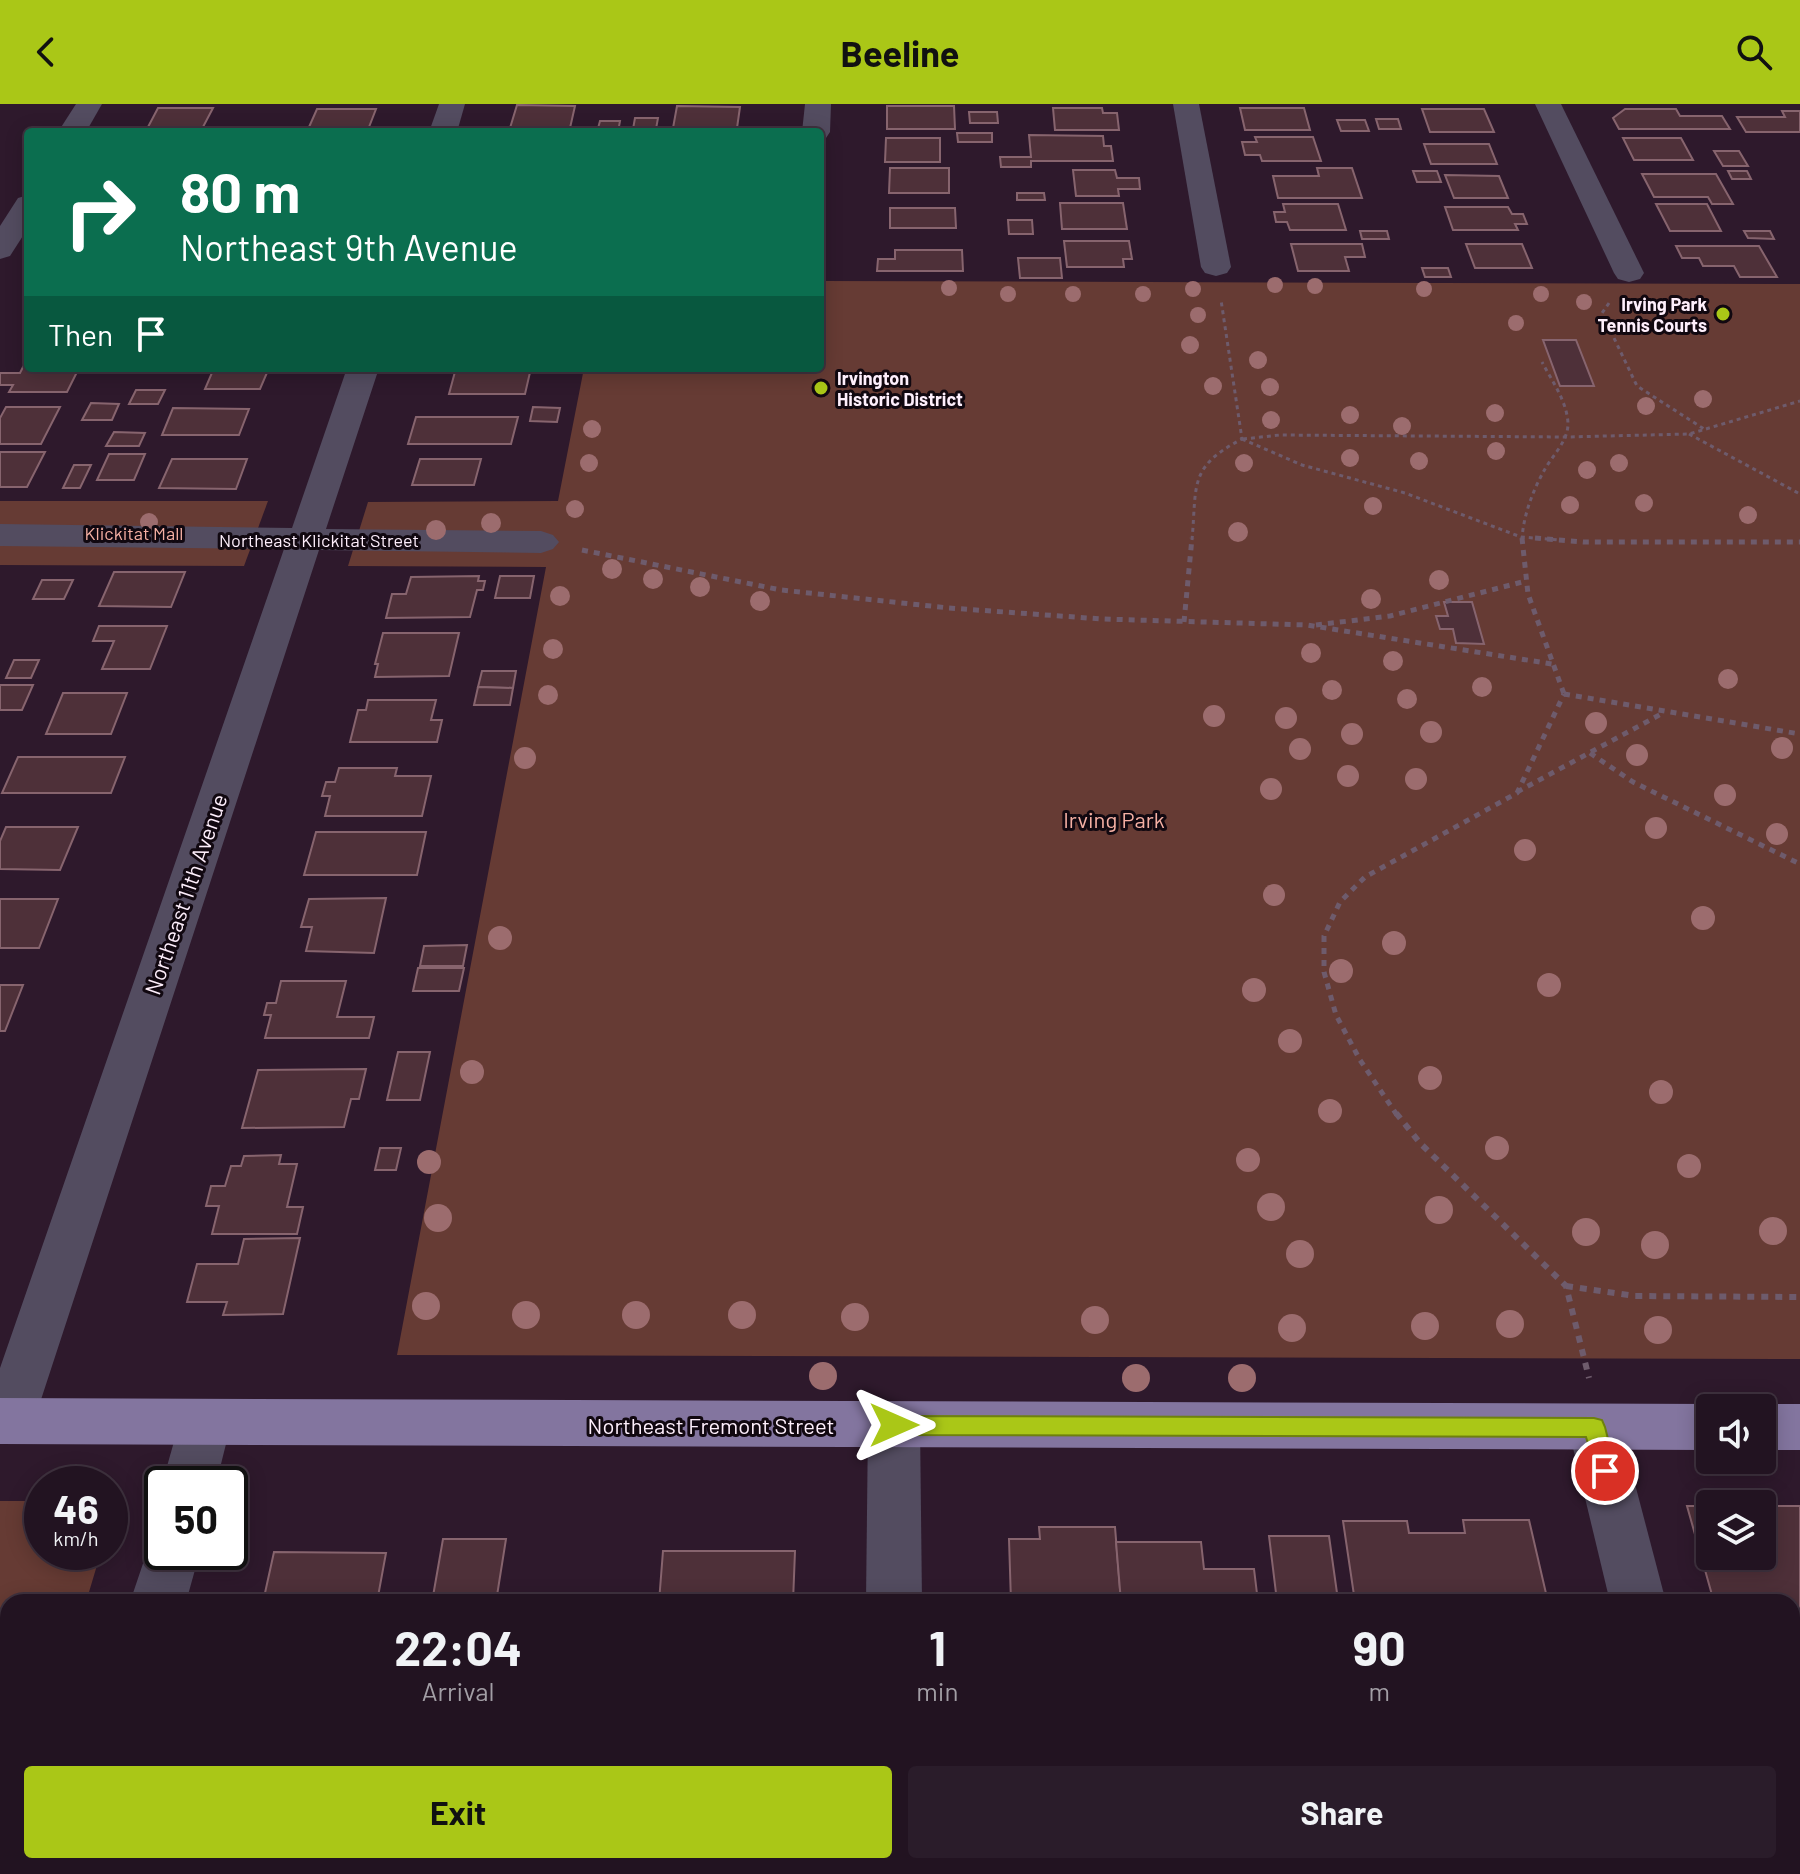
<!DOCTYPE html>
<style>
body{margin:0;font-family:Barlow,sans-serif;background:#2a1c2a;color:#f1f3f6;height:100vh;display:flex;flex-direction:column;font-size:30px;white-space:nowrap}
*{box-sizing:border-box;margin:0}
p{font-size:26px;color:#a29ea5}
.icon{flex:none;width:44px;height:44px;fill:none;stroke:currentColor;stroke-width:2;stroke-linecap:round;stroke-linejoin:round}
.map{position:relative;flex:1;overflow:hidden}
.drawer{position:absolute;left:0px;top:1490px;width:1800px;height:280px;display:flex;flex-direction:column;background:#221321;border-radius:24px 24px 0 0;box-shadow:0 4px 20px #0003,0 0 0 2px #3f323f}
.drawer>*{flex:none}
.guide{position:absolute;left:24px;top:24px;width:800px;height:244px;border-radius:8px;box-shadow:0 4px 20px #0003,0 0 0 2px #3f323f;background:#0b6e4f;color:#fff;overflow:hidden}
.controls{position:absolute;left:1696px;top:1290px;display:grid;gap:16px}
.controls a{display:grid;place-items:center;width:80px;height:80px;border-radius:8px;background:#221321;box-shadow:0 4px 20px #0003,0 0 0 2px #3f323f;font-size:40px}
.speed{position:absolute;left:24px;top:1362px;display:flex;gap:16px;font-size:40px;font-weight:700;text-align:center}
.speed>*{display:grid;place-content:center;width:104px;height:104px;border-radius:50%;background:#221321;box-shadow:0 4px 20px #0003,0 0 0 2px #3f323f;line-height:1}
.speed small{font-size:20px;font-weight:400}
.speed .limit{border:4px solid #111;border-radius:12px;background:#fff;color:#111}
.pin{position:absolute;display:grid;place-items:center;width:68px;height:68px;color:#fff;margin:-34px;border:4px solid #fff;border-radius:50%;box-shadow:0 2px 8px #0007}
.me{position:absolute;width:88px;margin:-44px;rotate:90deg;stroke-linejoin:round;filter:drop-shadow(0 0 6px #0008)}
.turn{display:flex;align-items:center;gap:28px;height:168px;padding:0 24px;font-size:36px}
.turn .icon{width:104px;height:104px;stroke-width:2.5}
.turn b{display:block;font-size:56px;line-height:68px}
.then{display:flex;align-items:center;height:76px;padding:0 24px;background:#0003;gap:16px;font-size:30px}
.eta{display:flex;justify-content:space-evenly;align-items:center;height:136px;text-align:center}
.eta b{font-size:48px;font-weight:700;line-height:56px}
.primary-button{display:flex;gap:16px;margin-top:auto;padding:16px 24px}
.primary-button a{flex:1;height:92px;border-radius:8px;background:#aac717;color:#111;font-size:32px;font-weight:700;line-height:92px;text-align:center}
.primary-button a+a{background:#2a1c2a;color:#f1f3f6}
header{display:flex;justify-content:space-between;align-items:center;height:104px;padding:0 24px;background:#aac717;color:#111;font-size:36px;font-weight:700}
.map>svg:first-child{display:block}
.green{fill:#663b34}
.building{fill:#4e3039;stroke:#87646e;stroke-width:2}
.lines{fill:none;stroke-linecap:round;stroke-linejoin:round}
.path-far2{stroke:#6e5b6c;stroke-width:3;stroke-dasharray:4 4;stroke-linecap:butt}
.path-far1{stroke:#6e5b6c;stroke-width:5;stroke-dasharray:6 6;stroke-linecap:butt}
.path{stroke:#6e5b6c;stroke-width:6;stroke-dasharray:7 7;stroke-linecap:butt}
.minor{fill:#534c60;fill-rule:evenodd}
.major{fill:#83759f;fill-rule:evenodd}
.tree{fill:#9c6c6e}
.route{fill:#aac717;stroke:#6e810f;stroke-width:2}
.poi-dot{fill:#aac717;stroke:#110810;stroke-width:3}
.labels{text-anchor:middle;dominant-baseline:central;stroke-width:6;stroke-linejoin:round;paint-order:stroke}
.far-poi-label{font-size:18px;font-weight:bold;fill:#feeffc;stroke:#110810;text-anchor:end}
.far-park-label{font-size:18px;fill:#f6b0a4;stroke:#110810}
.far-street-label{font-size:18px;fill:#feeffc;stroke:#110810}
.park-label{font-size:22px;fill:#f6b0a4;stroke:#110810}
.street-label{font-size:22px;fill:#feeffc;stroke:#110810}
</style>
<header><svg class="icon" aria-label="back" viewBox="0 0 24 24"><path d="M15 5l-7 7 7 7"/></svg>Beeline<svg class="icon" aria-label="search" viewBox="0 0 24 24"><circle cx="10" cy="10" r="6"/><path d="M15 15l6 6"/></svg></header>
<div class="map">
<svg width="1800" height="1770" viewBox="0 0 1800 1770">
<rect width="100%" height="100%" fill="#2e192c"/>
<g class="green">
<path d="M820 177 1800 180V1255L397 1251 546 463 348 462 368 398 558 397 584 264H820Z"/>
<path d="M0 397H268L244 462 0 461Z"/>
<path d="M0 1397H42V1448H101L86 1498H8V1517H0Z"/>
</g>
<g class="building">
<path d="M517 1 575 2 570 24H510Z"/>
<path d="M677 2 740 3 737 24H673Z"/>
<path d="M887 2H954L955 25H887Z"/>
<path d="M158 4H213L203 23H148Z"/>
<path d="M1053 4H1102L1103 9H1117L1119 26H1055Z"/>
<path d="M1240 4H1304L1310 26H1245Z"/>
<path d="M317 5H376L369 23H309Z"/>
<path d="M1422 5H1484L1494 28H1430Z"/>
<path d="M1625 5H1676L1680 12H1722L1730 25H1619L1613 14Z"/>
<path d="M1782 7H1800V28H1746L1737 13H1785Z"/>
<path d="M969 8H997L998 19H970Z"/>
<path d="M635 14H658L656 25H633Z"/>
<path d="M1376 15H1398L1401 25H1379Z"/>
<path d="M1337 16H1365L1369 27H1341Z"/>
<path d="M600 17H620L618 28H597Z"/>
<path d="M957 29H992V38H958Z"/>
<path d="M1029 31 1103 32 1104 42H1111L1113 57H1031V63H1001L1000 53H1031Z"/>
<path d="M1255 33H1313L1321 57H1262L1260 51H1245L1242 38H1257Z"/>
<path d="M886 34H940V58H885Z"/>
<path d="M1623 34H1681L1693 56H1634Z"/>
<path d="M1424 40H1489L1497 60H1431Z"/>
<path d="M1714 47H1739L1748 62H1723Z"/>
<path d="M890 64H949V89H889Z"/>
<path d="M1317 64H1352L1362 94H1278L1273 72H1319Z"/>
<path d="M1073 66H1115L1117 74H1139L1140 85H1118L1119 92H1076Z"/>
<path d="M1413 67H1437L1441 78H1417Z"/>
<path d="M1728 67H1747L1751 75H1732Z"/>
<path d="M1642 70H1716L1733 100H1712L1708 93H1654Z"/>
<path d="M1445 71 1499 72 1508 94H1454Z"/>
<path d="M1017 89H1044L1045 96H1017Z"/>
<path d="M1060 99H1123L1127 125H1062Z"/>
<path d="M1283 100H1338L1346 126H1290L1287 118H1276L1274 108H1285Z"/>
<path d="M1656 100H1707L1721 127H1670Z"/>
<path d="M1445 103H1508L1512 110H1523L1527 120H1515L1518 126H1453Z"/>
<path d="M890 104H955L956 124H890Z"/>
<path d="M1008 116H1032L1033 130H1009Z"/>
<path d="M1360 127H1387L1389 135H1362Z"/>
<path d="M1744 127H1770L1774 135 1748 134Z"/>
<path d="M1064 137H1129L1132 155H1123L1124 163H1067Z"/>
<path d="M1291 140H1362L1365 153H1345L1349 167H1298Z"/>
<path d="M1466 140H1522L1532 164H1475Z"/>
<path d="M1676 142H1759L1777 173H1740L1734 162H1703L1699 154H1682Z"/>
<path d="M895 146H962L963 167H877L878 155H895Z"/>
<path d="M1018 154H1060L1062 174H1020Z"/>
<path d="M1422 164H1448L1451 173H1425Z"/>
<path d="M1543 236H1576L1594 282H1560Z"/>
<path d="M25 259H28V264H79L67 288H9L13 281H0V269H20Z"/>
<path d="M214 264H269L260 285H205Z"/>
<path d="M456 264H531L525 290H449Z"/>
<path d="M136 286H165L158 300H129Z"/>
<path d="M91 299 119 300 112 316H82Z"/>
<path d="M6 303H60L41 340H0V314Z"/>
<path d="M533 303 560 304 557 318 530 317Z"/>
<path d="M173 304 249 305 239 331H162Z"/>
<path d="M416 313H518L511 340H408Z"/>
<path d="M114 328 145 329 139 342H106Z"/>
<path d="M0 348H45L27 383H0Z"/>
<path d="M109 350H145L134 376H97Z"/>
<path d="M172 355H247L236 385 159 384Z"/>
<path d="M420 355H481L474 381H412Z"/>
<path d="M74 361H91L80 384H63Z"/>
<path d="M114 468H185L171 503 99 502Z"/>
<path d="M479 472 478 477H485L483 486H477L470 513 386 514 392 490H406L411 473Z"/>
<path d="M500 472H534L530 494H495Z"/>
<path d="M42 476H73L64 495H33Z"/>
<path d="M1444 498H1472L1484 540 1456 539 1453 525H1440L1436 512H1448Z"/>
<path d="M99 522H167L150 565H102L114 537H93Z"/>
<path d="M383 529H459L449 572 375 573 378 560H375Z"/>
<path d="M14 556H39L31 574H6Z"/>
<path d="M482 567H516L513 584 478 583Z"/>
<path d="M0 581H33L22 606H0Z"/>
<path d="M478 583 513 584 510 601H474Z"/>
<path d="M63 589H127L111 630H46Z"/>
<path d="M368 596H436L431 616H442L437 638H350L358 606H366Z"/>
<path d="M18 653H125L111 689H2Z"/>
<path d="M339 664H397L395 672H431L422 712H325L330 692H322L326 678H335Z"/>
<path d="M6 723H78L60 766 0 765V737Z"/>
<path d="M316 728H426L417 771H304Z"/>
<path d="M386 794 374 849 306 847 312 823H301L309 795Z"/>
<path d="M0 795H58L39 844H0Z"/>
<path d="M467 841 463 862H420L424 842Z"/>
<path d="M418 864H464L459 887H413Z"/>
<path d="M281 877H346L337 913H374L369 934H265L271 911H264L267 899H276Z"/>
<path d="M0 881H23L5 927H0Z"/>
<path d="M398 948H430L420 996H387Z"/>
<path d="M366 965 359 995H351L344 1023 242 1024 258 966Z"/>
<path d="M380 1044H401L396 1066H375Z"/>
<path d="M281 1051 279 1060H297L287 1103H303L297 1130H212L219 1102H206L211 1082H225L231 1062H241L244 1052Z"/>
<path d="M300 1134 283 1210 223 1211 227 1198H187L197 1160H238L244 1135Z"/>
<path d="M1687 1402H1710V1452H1762V1402H1800V1586H1792V1498H1714Z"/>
<path d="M1463 1416H1529L1548 1498H1355L1343 1417H1407L1409 1429H1465Z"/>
<path d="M1039 1423H1115L1121 1498H1011L1009 1435H1040Z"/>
<path d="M1269 1432H1329L1337 1489H1276Z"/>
<path d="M443 1435H506L496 1498H432Z"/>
<path d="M1116 1438H1201L1204 1465H1254L1258 1498H1121Z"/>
<path d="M663 1447H795L793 1498H659Z"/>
<path d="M274 1448 386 1449 377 1498H263Z"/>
<rect x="0" y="1521" width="8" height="64"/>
<rect x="1792" y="1586" width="8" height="80"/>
<path d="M186 1762H387L386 1770H184Z"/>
<path d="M629 1762H768V1770H628Z"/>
<rect x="1032" y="1762" width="139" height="8"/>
<path d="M1459 1762H1558L1560 1770H1460Z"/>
</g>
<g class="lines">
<g class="path-far2">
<path d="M1609 199 1602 209 1637 282 1704 325"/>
<path d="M1689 330 1800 390"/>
<path d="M1242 335 1302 361 1405 389 1521 433 1560 436"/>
<path d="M1243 335 1280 331 1566 333 1689 330 1800 297"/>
<path d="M1192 436C1197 381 1188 363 1242 335L1221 196"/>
<path d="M1522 436C1523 412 1533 386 1545 365 1553 351 1567 338 1568 321 1568 299 1552 277 1542 258"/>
</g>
<g class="path-far1">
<path d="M1522 434 1528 490 1564 590"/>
<path d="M1535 434 1583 438H1800"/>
<path d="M582 446 781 486 949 504 1102 515 1307 521 1552 560"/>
<path d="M1184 518 1192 434"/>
<path d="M1316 521 1390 512 1526 477"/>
<path d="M1564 590 1800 630"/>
<path d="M1590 649 1633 678 1800 760"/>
<path d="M1517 688 1663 609"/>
<path d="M1397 1011 1360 956 1336 911 1324 868V832L1340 798 1365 773 1517 689 1564 590"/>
</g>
<g class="path">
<path d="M1396 1009 1420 1039 1566 1182 1589 1274"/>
<path d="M1566 1182 1635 1192 1800 1193"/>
</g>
<g class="minor">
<path d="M76 0H102L86 28H58Z"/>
<path d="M439 0H465L457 28H429Z"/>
<path d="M805 0H831L830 28 826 34 820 35V28H802Z"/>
<path d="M1173 0H1199L1231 163 1227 169 1216 172 1205 169 1201 163Z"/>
<path d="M1535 0H1561L1644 169 1640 175 1629 178 1618 175 1614 169Z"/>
<path d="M28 91V124L10 152 0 155V122L18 94Z"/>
<path d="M347 264H379L326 425 541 427 553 431 559 438 553 445 541 449 319 446 34 1317 27 1333 8 1340 0 1337V1264L284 445 0 442V420L292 424Z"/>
<path d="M205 1297 224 1304 231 1320 216 1380H162L179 1320 186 1304Z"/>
<path d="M894 1298 913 1305 920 1321 922 1498H866L868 1321 875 1305Z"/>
<path d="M1594 1300 1613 1307 1620 1323 1666 1498H1610L1568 1323 1575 1307Z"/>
<path d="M162 1427V1448H200L186 1498H130L153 1430Z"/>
<path d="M1792 1738H1800V1770H1675L1673 1767 1675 1762H1792Z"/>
<path d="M57 1762H119L117 1770H55Z"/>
<rect x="861" y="1762" width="62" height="8"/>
</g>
<g class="major">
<path d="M0 1294 1710 1300 1721 1304H1710V1346L0 1340Z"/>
<path d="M1762 1300H1800V1346H1762V1304H1751Z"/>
</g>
</g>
<g class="tree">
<circle cx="1275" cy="181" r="8"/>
<circle cx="1315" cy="182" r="8"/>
<circle cx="949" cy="184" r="8"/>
<circle cx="1193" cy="185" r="8"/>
<circle cx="1424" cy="185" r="8"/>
<circle cx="1008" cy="190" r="8"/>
<circle cx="1073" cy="190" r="8"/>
<circle cx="1143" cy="190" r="8"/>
<circle cx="1541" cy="190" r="8"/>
<circle cx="1584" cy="198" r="8"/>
<circle cx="1198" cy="211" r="8"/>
<circle cx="1516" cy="219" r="8"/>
<circle cx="1190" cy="241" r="9"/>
<circle cx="1258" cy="256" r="9"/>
<circle cx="1213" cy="282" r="9"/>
<circle cx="1270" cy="283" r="9"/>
<circle cx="1703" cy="295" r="9"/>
<circle cx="1646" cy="302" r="9"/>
<circle cx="1495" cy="309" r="9"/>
<circle cx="1350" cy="311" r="9"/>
<circle cx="1271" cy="316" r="9"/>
<circle cx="1402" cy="322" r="9"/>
<circle cx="592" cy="325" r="9"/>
<circle cx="1496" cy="347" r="9"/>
<circle cx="1350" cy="354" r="9"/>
<circle cx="1419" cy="357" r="9"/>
<circle cx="589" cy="359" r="9"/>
<circle cx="1244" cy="359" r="9"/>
<circle cx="1619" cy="359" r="9"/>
<circle cx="1587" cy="366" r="9"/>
<circle cx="1644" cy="399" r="9"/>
<circle cx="1570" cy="401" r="9"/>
<circle cx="1373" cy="402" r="9"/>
<circle cx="575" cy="405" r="9"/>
<circle cx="1748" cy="411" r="9"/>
<circle cx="149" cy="418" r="9"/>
<circle cx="491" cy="419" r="10"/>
<circle cx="436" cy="426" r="10"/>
<circle cx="1238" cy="428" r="10"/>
<circle cx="612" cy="465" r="10"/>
<circle cx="653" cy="475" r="10"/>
<circle cx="1439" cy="476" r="10"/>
<circle cx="700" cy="483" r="10"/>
<circle cx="560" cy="492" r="10"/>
<circle cx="1371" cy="495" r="10"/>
<circle cx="760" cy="497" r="10"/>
<circle cx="553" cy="545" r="10"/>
<circle cx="1311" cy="549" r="10"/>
<circle cx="1393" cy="557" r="10"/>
<circle cx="1728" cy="575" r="10"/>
<circle cx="1482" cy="583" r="10"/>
<circle cx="1332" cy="586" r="10"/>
<circle cx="548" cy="591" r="10"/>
<circle cx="1407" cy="595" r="10"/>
<circle cx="1214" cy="612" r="11"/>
<circle cx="1286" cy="614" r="11"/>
<circle cx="1596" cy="619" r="11"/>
<circle cx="1431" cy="628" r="11"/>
<circle cx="1352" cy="630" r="11"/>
<circle cx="1782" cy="644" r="11"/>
<circle cx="1300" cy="645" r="11"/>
<circle cx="1637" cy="651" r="11"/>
<circle cx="525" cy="654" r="11"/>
<circle cx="1348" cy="672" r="11"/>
<circle cx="1416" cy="675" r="11"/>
<circle cx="1271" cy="685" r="11"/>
<circle cx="1725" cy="691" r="11"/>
<circle cx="1656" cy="724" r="11"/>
<circle cx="1777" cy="730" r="11"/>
<circle cx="1525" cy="746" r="11"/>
<circle cx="1274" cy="791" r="11"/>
<circle cx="1703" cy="814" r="12"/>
<circle cx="500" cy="834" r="12"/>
<circle cx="1394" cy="839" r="12"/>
<circle cx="1341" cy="867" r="12"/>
<circle cx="1549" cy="881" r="12"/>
<circle cx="1254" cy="886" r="12"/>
<circle cx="1290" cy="937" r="12"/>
<circle cx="472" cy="968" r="12"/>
<circle cx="1430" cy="974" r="12"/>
<circle cx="1661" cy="988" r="12"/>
<circle cx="1330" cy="1007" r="12"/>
<circle cx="1497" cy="1044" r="12"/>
<circle cx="1248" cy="1056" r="12"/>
<circle cx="429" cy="1058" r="12"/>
<circle cx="1689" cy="1062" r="12"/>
<circle cx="1271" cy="1103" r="14"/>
<circle cx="1439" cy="1106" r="14"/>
<circle cx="438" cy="1114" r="14"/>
<circle cx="1773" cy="1127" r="14"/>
<circle cx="1586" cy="1128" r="14"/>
<circle cx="1655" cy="1141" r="14"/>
<circle cx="1300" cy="1150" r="14"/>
<circle cx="426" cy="1202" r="14"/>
<circle cx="526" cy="1211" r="14"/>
<circle cx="636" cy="1211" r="14"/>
<circle cx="742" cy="1211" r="14"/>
<circle cx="855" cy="1213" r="14"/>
<circle cx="1095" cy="1216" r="14"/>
<circle cx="1510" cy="1220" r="14"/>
<circle cx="1425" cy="1222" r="14"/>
<circle cx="1292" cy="1224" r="14"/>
<circle cx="1658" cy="1226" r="14"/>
<circle cx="823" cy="1272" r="14"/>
<circle cx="1136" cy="1274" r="14"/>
<circle cx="1242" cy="1274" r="14"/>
</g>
<path class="route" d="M894 1312 1594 1314 1602 1316 1605 1323 1616 1367 1613 1374 1605 1377 1598 1374 1586 1333 894 1331 887 1328 884 1321 887 1315Z"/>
<g class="poi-dot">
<circle cx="1723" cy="210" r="8"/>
<circle cx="821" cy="284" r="8"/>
</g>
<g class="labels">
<g class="far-poi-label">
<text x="1707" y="200">Irving Park<tspan x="1707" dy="21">Tennis Courts</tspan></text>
<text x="837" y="274" text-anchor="start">Irvington<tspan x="837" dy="21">Historic District</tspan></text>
</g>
<g class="far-park-label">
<text x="134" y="429">Klickitat Mall</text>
</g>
<g class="far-street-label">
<text x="319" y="436">Northeast Klickitat Street</text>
</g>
<g class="park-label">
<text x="1114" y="715">Irving Park</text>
</g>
<g class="street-label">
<text transform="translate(185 790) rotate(-71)">Northeast 11th Avenue</text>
<text x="711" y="1321">Northeast Fremont Street</text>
</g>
</g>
</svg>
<div class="controls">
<a><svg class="icon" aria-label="sound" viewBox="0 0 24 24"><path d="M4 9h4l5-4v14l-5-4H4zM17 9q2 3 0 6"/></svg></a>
<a><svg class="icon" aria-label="layers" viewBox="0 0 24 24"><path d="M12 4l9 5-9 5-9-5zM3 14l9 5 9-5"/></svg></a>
</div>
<div class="speed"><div>46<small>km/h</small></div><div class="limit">50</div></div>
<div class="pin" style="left:1605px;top:1367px;background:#d93025"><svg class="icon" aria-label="arrive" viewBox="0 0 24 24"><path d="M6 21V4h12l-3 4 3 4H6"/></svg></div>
<svg class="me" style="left:894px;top:1321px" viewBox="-20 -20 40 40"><path d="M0-17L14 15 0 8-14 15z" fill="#aac717" stroke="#fff" stroke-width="4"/></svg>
<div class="guide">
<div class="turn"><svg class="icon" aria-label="right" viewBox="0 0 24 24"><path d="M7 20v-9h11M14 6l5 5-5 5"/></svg><div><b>80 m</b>Northeast 9th Avenue</div></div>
<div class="then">Then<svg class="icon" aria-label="arrive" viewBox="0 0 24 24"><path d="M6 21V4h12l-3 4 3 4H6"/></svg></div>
</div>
<section class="drawer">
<div class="eta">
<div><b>22:04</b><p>Arrival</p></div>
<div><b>1</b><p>min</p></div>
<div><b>90</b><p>m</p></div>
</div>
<div class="primary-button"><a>Exit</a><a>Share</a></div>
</section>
</div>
